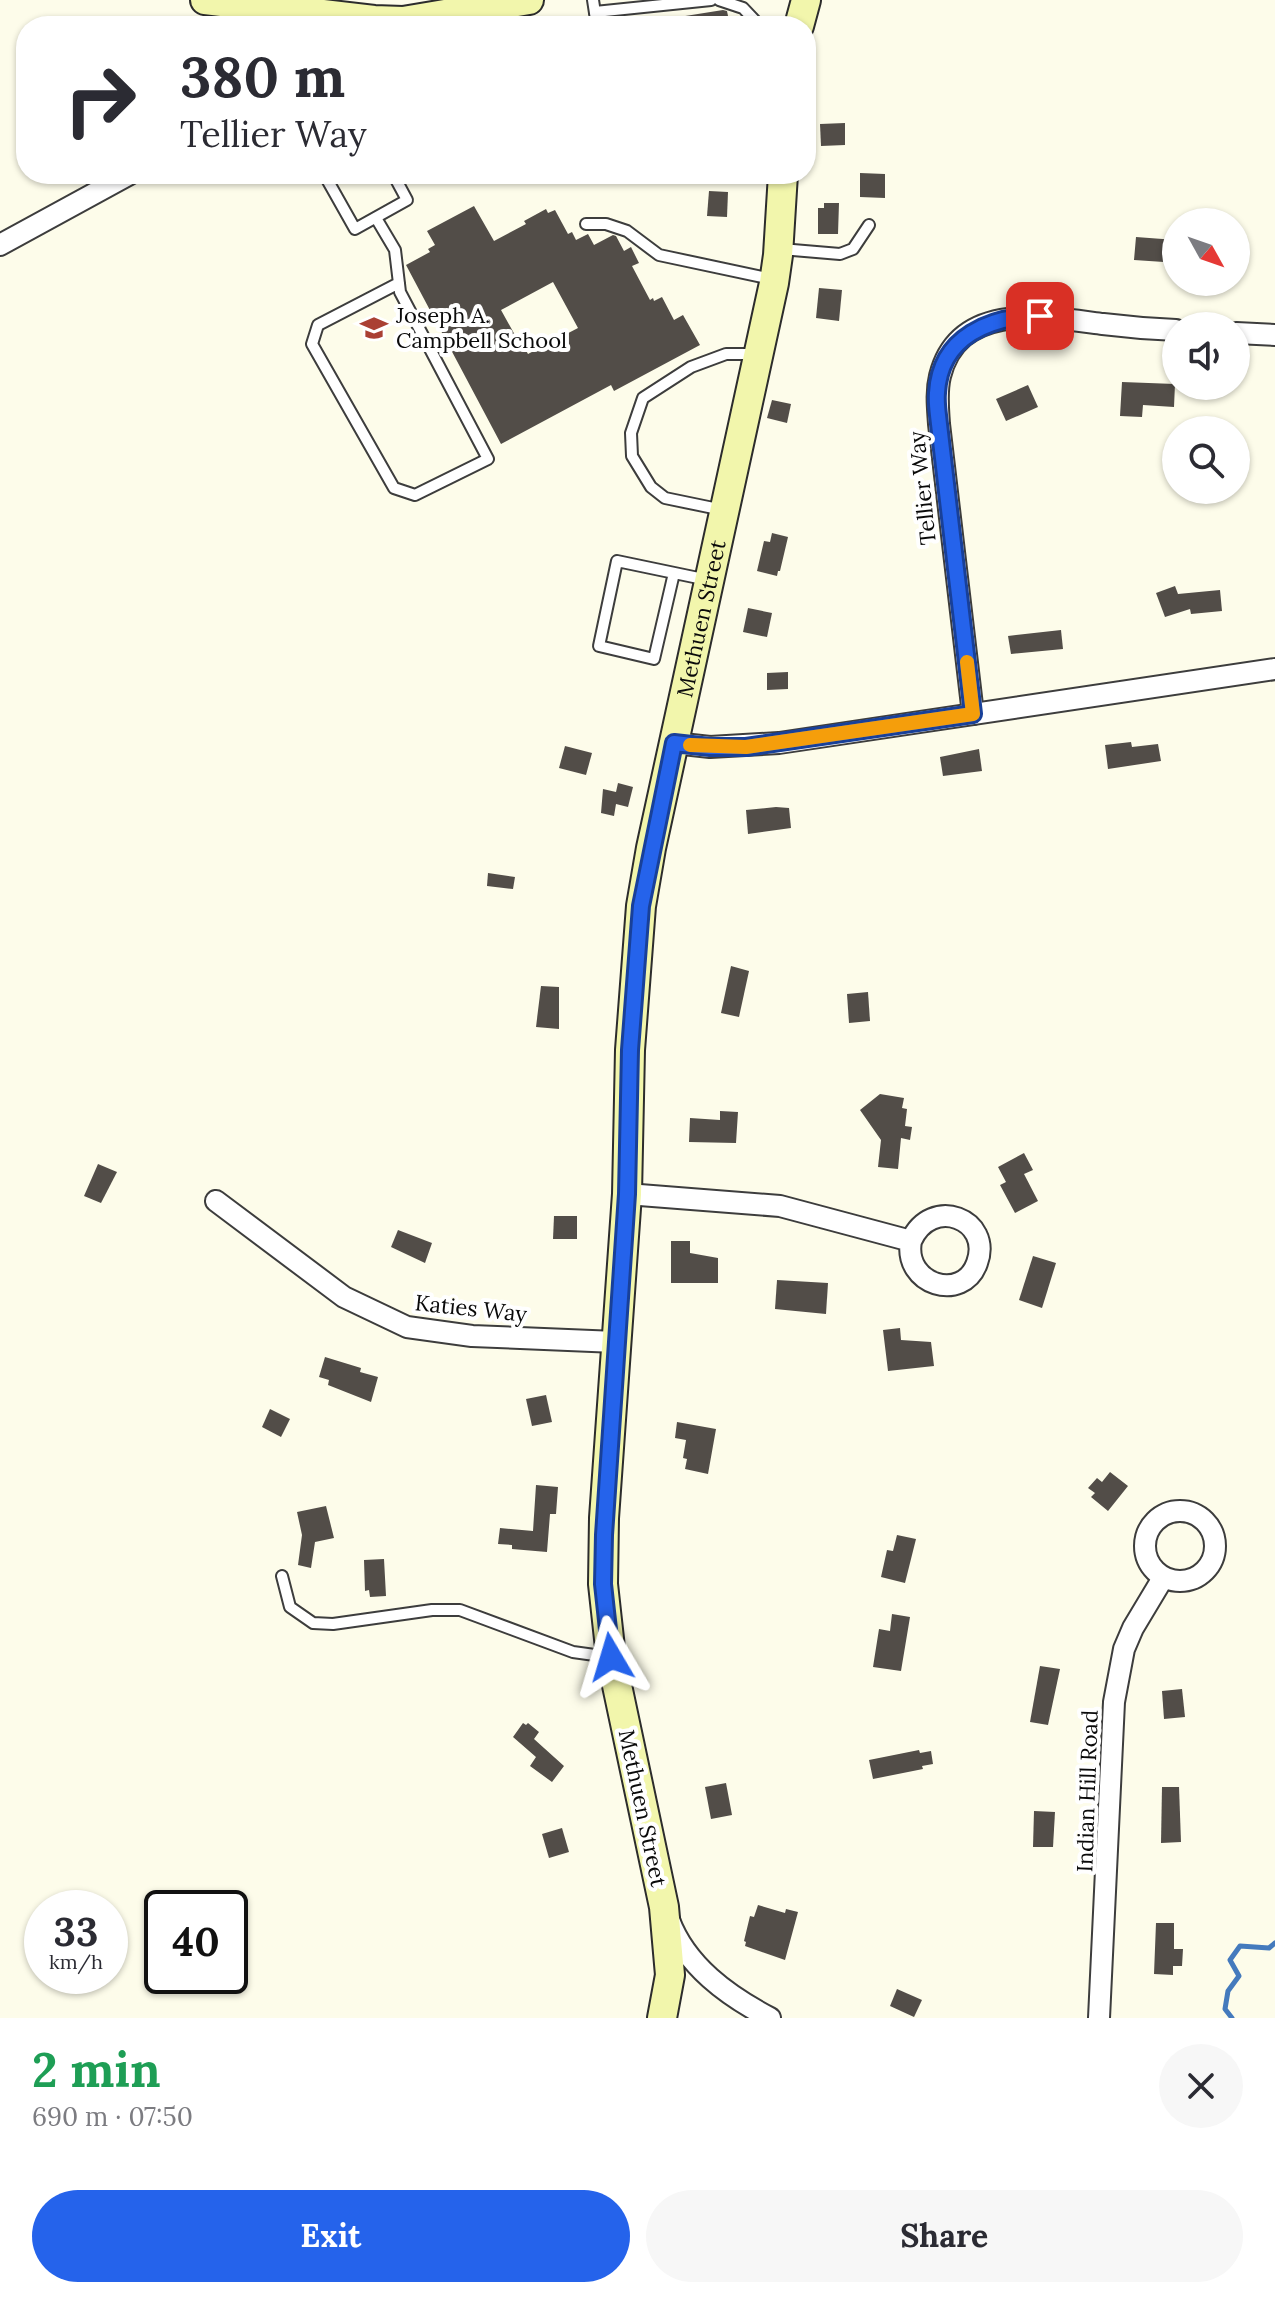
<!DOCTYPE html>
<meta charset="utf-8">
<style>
body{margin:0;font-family:Lora,serif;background:#f7f7f7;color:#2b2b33;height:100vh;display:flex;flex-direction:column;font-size:30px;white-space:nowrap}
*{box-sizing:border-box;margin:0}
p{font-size:26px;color:#7c7c81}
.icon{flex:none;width:44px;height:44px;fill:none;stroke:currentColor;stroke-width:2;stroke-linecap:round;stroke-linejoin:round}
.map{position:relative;height:2018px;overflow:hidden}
.side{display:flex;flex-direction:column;background:#fff;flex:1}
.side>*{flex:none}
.banner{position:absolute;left:16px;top:16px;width:800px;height:168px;border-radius:32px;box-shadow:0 2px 6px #0004;background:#fff;color:#2b2b33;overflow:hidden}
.needle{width:52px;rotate:130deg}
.buttons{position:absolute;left:1162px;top:208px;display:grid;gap:16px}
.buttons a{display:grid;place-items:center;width:88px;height:88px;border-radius:50%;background:#fff;box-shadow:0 2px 6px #0004;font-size:40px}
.speed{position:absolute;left:24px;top:1890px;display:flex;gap:16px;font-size:40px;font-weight:700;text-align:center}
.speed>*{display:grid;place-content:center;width:104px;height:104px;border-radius:50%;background:#fff;box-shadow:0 2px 6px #0004;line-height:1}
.speed small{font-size:20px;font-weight:400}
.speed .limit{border:4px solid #111;border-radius:12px;background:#fff;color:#111}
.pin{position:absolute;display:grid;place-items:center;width:68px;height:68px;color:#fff;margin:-34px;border-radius:16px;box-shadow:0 4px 12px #0006}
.me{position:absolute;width:88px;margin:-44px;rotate:353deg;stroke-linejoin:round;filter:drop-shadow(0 0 6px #0008)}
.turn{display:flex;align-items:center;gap:28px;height:168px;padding:0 32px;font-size:36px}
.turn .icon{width:104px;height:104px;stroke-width:2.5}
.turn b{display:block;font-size:56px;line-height:68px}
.round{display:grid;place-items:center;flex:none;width:84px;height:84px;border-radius:42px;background:#f7f7f7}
.summary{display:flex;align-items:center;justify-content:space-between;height:136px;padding:0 32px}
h1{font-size:48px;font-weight:800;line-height:60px;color:#1e9e55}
.button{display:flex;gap:16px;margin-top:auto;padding:16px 32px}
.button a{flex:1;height:92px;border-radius:48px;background:#2563eb;color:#fff;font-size:32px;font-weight:800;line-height:92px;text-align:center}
.button a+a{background:#f7f7f7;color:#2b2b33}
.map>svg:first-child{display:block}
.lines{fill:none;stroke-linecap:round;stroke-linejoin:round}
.stream{stroke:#447abd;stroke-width:5}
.building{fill:#524d48;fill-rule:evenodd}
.lane-casing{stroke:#3d3d3d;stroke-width:14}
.street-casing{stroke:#3d3d3d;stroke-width:24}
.secondary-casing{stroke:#2c2c2c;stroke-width:32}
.lane{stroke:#fff;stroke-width:10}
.street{stroke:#fff;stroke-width:20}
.secondary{stroke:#f2f6ac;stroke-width:28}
.route-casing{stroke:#184099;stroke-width:20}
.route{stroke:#2563eb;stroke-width:14}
.slow{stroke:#f59e0b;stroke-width:14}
.labels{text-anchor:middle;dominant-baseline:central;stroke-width:8;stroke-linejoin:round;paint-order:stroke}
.poi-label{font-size:22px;fill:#0a0a0a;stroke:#fff;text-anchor:start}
.street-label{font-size:22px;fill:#0a0a0a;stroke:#fff}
</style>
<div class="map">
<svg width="1275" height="2018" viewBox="0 0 1275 2018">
<rect width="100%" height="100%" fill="#fdfcea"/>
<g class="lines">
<path class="stream" d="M1232 2018 1225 2009 1228 1991 1239 1976 1230 1960 1240 1946 1269 1948 1275 1943"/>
</g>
<g class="building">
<path d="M723 10 727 11 730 26H680L679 17Z"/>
<path d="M845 123V145L821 146 820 124Z"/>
<path d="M860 173 885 174V198L860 197Z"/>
<path d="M709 191 728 192 727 217 707 216Z"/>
<path d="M824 203H839L838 234H818V208H824Z"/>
<path d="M474 206 494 241 526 224 524 221 546 209 548 213 555 210 568 234 572 232 576 240 588 234 594 245 613 235 616 236 624 251 631 247 639 263 632 266 650 300 653 298 654 301 662 297 674 320 683 315 700 345 614 391 611 385 501 444 406 265 430 252 428 249 435 245 427 231ZM553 282 578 328 528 354 523 345 521 346 501 310Z"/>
<path d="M1136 237 1176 240V260L1164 259V262L1134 260Z"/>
<path d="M819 288 842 290 839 321 816 318Z"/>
<path d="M1122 382 1175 384 1174 407 1143 405 1142 417 1120 416Z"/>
<path d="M1028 385 1038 407 1006 421 996 399Z"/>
<path d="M772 400 791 404 787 423 767 418Z"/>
<path d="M772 533 788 537 780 571H778L777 576 757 571 764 541 770 542Z"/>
<path d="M1175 586 1178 594 1220 590 1222 611 1191 614 1190 609 1165 617 1156 593Z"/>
<path d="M748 608 772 613 767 637 743 632Z"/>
<path d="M1061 630 1063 649 1011 654 1008 636Z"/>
<path d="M788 672V689L767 690V673Z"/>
<path d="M1131 742 1132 747 1158 744 1161 761 1108 769 1105 745Z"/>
<path d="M565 746 592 753 586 775 559 768Z"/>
<path d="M979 749 982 771 943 776 940 757Z"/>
<path d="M618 783 633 787 628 807 616 804 614 816 601 813 603 789 616 792Z"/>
<path d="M776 807 789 808 791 828 748 834 746 810Z"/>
<path d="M488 873 515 877 513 889 487 886Z"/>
<path d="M731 966 749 971 739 1017 721 1013Z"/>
<path d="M541 986 559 987V1029L536 1027Z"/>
<path d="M868 992 870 1021 849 1023 847 994Z"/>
<path d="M880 1094 904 1098 902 1108 907 1109 905 1126 912 1127 910 1140 901 1138 898 1169 878 1167 881 1140 860 1110Z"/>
<path d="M720 1111 738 1112 736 1143 689 1142 690 1118 720 1120Z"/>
<path d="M1024 1153 1033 1170 1024 1174 1038 1201 1015 1213 1000 1185 1006 1182 998 1167Z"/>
<path d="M98 1164 117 1172 101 1203 84 1196Z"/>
<path d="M554 1216H577V1239H553Z"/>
<path d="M398 1230 432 1243 425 1263 391 1247Z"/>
<path d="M671 1241H690V1253L718 1258V1283H671Z"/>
<path d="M1033 1256 1056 1263 1042 1308 1019 1300Z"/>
<path d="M777 1280 828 1283 826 1314 775 1309Z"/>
<path d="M900 1328 901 1340 931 1342 934 1366 888 1371 883 1330Z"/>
<path d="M325 1357 361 1368 360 1372 378 1377 371 1402 328 1385 329 1380 319 1377Z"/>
<path d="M546 1395 552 1422 532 1426 526 1399Z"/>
<path d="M270 1409 290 1419 281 1437 262 1427Z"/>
<path d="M677 1422 716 1429 708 1474 685 1469 687 1459 683 1458 686 1440 675 1438Z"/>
<path d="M1110 1472 1128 1486 1108 1511 1091 1497 1095 1493 1088 1488 1097 1478 1102 1482Z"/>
<path d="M536 1485 558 1487 556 1514H550L547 1552 512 1549V1545L498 1544 500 1528 533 1531Z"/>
<path d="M326 1506 334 1538 315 1542 311 1568 298 1565 302 1535 297 1512Z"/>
<path d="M897 1535 916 1539 905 1583 881 1577 887 1550 893 1551Z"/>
<path d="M384 1559 386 1596 370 1597 369 1590 365 1591 364 1560Z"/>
<path d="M892 1614 910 1617 901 1671 873 1667 879 1629 890 1631Z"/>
<path d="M1040 1666 1060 1669 1048 1725 1030 1722Z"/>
<path d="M1182 1689 1185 1717 1164 1719 1162 1691Z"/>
<path d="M523 1723 526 1725 528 1723 539 1732 534 1739 564 1766 552 1782 530 1766 536 1757 513 1737Z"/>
<path d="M919 1750 920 1753 931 1751 933 1764 922 1766 923 1769 873 1779 869 1760Z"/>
<path d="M726 1783 732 1815 711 1819 705 1787Z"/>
<path d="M1162 1787H1179L1181 1842 1161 1843Z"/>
<path d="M1034 1811 1055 1812 1053 1847H1033Z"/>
<path d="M562 1828 569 1852 549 1858 542 1834Z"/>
<path d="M758 1905 785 1913 786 1909 798 1912 785 1960 745 1946 746 1942 744 1941 750 1916 754 1917Z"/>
<path d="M1156 1923H1174V1949H1183L1182 1966H1173V1975L1154 1974Z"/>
<path d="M897 1989 922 2000 914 2017 890 2006Z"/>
</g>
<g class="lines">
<g class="lane-casing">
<g id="lane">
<path d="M593 0 597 26"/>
<path d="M719 0 743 8 760 26"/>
<path d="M595 12 711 0"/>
<path d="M324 174 355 229 407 200 393 174"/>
<path d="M376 218 395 250 400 292 488 459 415 495 394 488 312 344 318 325 399 283"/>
<path d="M586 224H606L627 231 659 255 772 279"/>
<path d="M781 249 840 254 853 249 869 225"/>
<path d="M723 510 665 498 651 487 632 456 631 433 643 398 691 367 726 354H757"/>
<path d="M674 573 654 659 599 646 617 561 708 580"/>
<path d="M282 1576 290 1607 313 1623 333 1624 432 1610H460L573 1652 609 1657"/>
</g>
</g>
<g class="street-casing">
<g id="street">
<path d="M0 245 130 174"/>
<path d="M1236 333 1275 335"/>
<path d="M973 714 939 424C938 408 936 392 940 376 959 300 1047 317 1103 324 1127 327 1151 329 1176 330"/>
<path d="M674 743 710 747 779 743 1275 669"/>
<path d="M627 1194 780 1206 911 1241C903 1285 963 1303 977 1263 993 1219 931 1195 911 1241"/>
<path d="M216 1201 344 1297 407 1327 472 1336 616 1342"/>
<circle cx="1180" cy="1546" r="35"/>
<path d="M669 1920C686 1966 728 1996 770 2018"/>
<path d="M1099 2018 1114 1702 1124 1649 1133 1628 1163 1578"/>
</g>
</g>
<g class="secondary-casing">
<g id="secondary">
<path d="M205 0 374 20 403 21 529 0"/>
<path d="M799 26 806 0"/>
<path id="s1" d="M662 2018 670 1975 664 1907 611 1657 603 1584 604 1518 627 1194 630 1050 641 906 651 848 774 283 778 255 783 174"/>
</g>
</g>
<use href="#lane" class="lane"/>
<use href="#street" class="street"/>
<use href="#secondary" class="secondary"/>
</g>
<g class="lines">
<g class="route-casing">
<path id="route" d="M611 1657 603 1584 604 1535 627 1194 630 1050 641 906 674 743 710 747H746L973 714 939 424C938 414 936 403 937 393 940 336 991 316 1040 316"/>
</g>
<use href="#route" class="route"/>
<path class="slow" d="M690 745 746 747 973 714 967 662"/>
</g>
<defs>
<g id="school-bare" transform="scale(2.16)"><path d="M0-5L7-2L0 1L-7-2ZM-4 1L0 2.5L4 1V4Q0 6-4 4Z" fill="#aa4033" stroke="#fff" stroke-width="2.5" paint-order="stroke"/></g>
</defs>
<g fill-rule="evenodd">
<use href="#school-bare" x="374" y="328"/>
</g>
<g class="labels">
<g class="poi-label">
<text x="396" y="315">Joseph A.<tspan x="396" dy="25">Campbell School</tspan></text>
</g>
<g class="street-label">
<text transform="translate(922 488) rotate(-96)">Tellier Way</text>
<text stroke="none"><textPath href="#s1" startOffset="1414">Methuen Street</textPath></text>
<text transform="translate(471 1308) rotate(6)">Katies Way</text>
<text transform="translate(1087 1791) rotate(-88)">Indian Hill Road</text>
<text transform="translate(643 1808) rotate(78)">Methuen Street</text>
</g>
</g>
</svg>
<div class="buttons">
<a><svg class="needle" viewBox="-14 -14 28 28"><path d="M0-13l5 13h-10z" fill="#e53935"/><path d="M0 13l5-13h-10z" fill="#7c7c81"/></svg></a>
<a><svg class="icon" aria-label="sound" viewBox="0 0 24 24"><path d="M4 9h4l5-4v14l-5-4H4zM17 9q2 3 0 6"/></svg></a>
<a><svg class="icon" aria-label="search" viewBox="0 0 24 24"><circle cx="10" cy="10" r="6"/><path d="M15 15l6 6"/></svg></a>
</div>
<div class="speed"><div>33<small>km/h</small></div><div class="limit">40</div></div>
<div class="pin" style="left:1040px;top:316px;background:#d93025"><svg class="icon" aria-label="arrive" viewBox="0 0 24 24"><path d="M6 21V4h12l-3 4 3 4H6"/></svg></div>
<svg class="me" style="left:611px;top:1657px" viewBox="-20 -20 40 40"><path d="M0-17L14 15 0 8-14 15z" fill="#2563eb" stroke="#fff" stroke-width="4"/></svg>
<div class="banner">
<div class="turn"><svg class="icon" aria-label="right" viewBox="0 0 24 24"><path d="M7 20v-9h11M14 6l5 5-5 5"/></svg><div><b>380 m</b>Tellier Way</div></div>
</div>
</div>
<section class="side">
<div class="summary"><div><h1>2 min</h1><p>690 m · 07:50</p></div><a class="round"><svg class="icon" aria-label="close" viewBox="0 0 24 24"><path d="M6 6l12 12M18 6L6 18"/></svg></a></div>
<div class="button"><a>Exit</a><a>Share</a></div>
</section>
